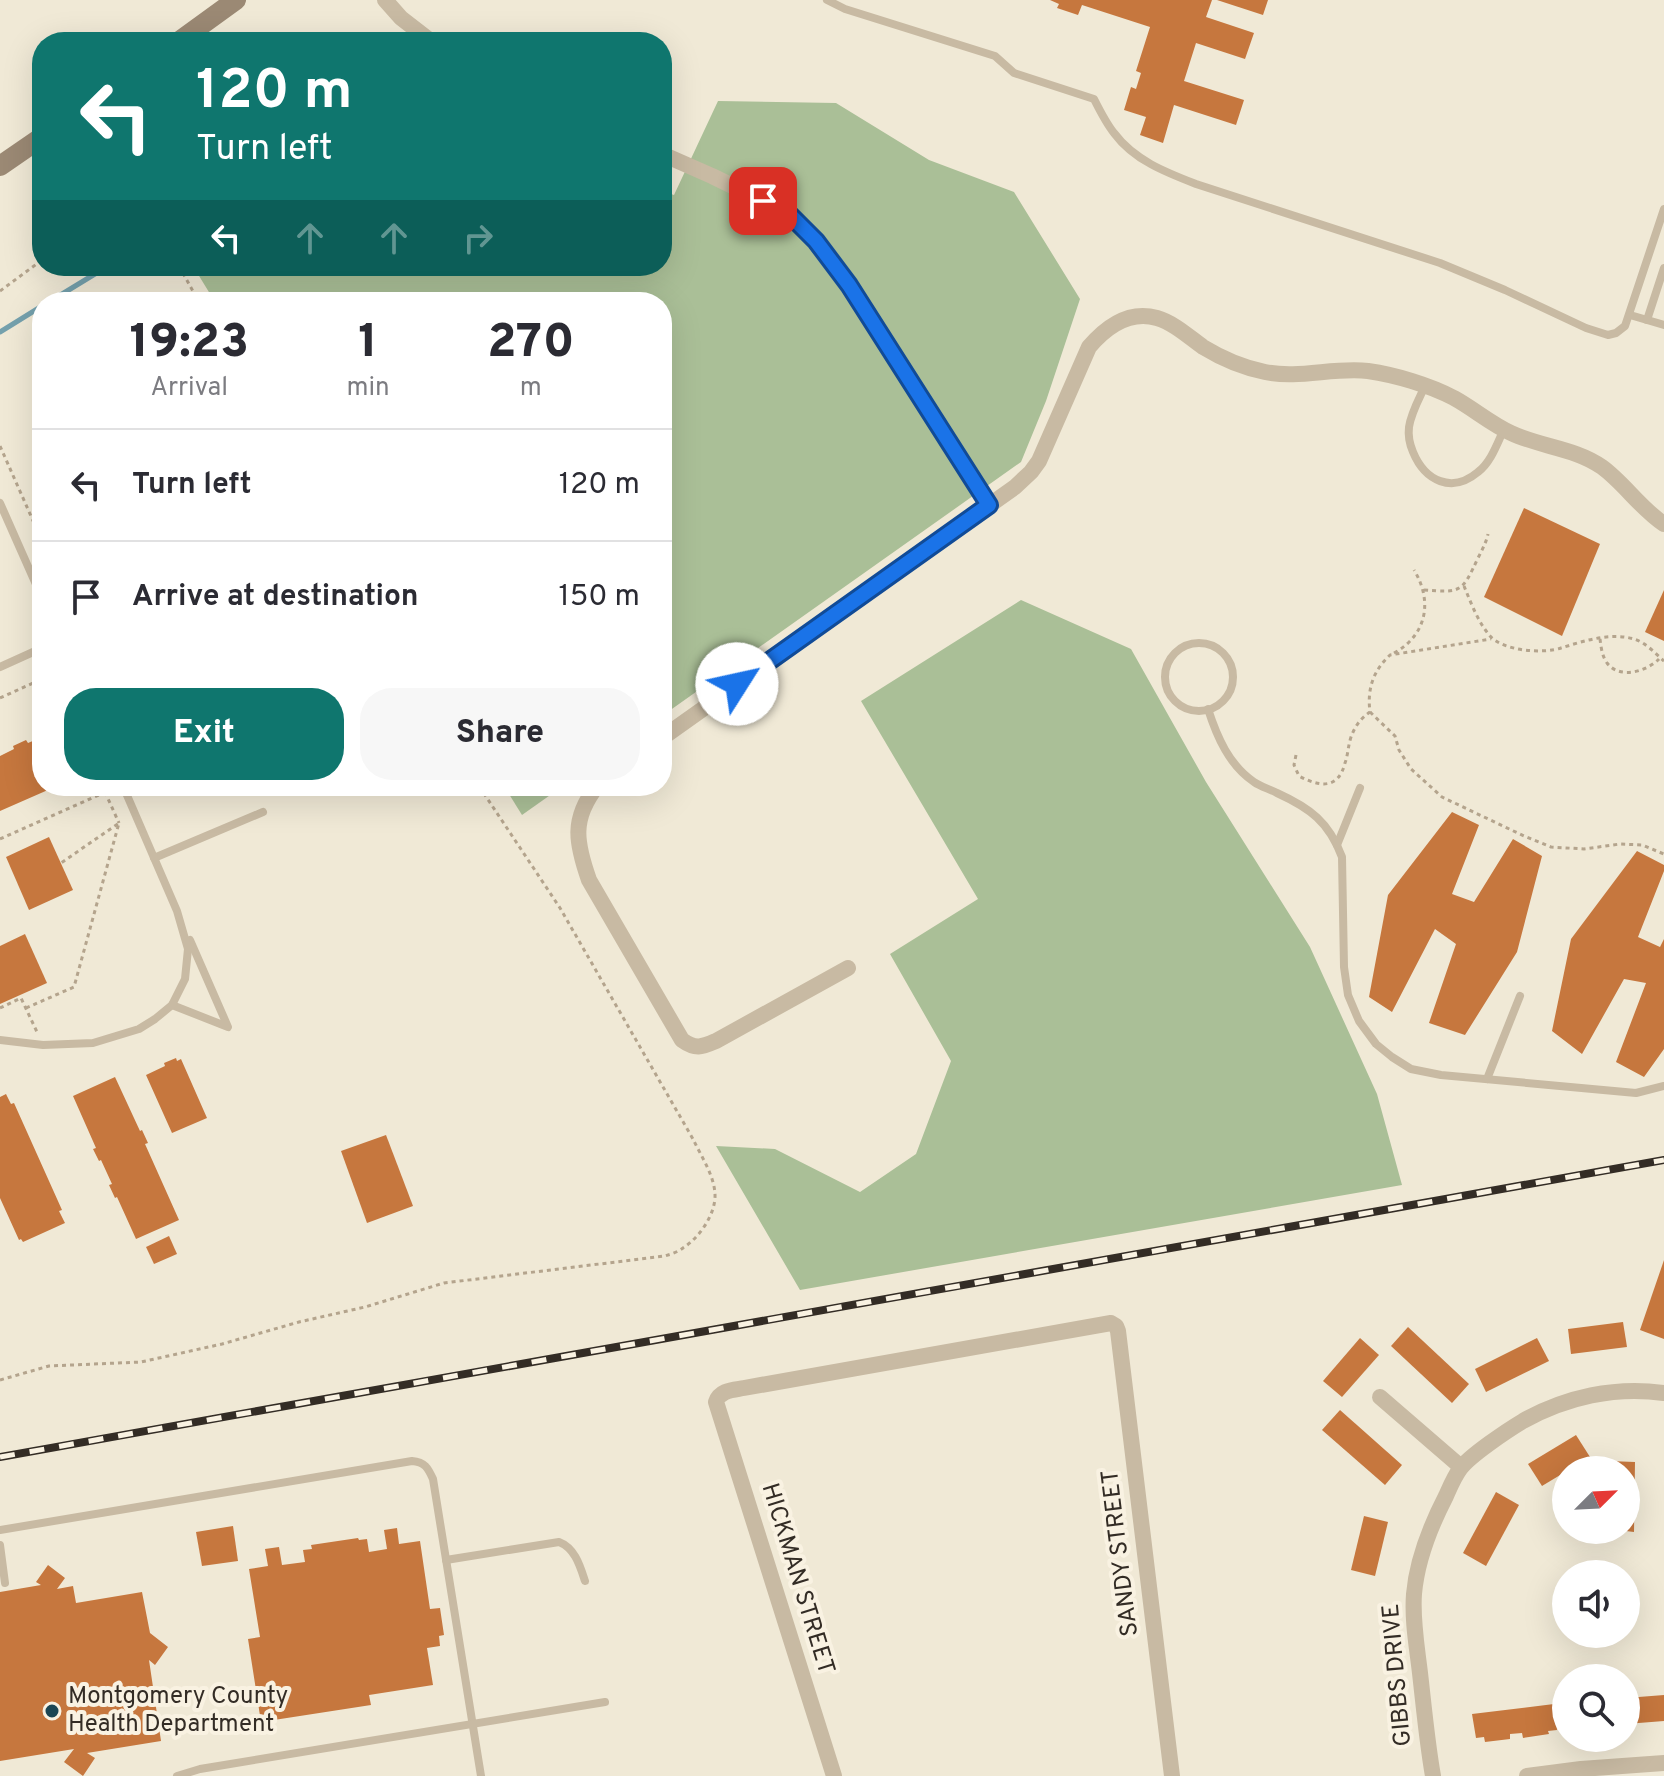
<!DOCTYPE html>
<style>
body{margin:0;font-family:Overpass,sans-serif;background:#f7f7f7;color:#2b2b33;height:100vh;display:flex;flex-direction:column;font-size:30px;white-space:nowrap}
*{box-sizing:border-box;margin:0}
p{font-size:26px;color:#7c7c81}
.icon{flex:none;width:44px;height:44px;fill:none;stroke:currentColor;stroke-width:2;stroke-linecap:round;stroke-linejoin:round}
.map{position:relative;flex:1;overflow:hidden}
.panel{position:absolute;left:32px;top:292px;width:640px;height:504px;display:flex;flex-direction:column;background:#fff;border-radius:32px;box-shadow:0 8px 32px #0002}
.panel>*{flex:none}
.top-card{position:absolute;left:32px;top:32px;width:640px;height:244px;border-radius:32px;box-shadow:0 8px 32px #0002;background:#0f766e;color:#fff;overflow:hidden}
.needle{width:52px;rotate:66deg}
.controls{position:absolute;left:1552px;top:1456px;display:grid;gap:16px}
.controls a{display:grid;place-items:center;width:88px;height:88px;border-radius:50%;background:#fff;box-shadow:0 8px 32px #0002;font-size:40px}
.pin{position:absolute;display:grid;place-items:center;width:68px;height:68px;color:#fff;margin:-34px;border-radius:16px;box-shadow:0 4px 12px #0006}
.me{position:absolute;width:88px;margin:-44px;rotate:55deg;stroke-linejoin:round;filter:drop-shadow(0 0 6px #0008)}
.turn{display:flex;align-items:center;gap:28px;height:168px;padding:0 32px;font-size:36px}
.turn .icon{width:104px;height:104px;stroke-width:2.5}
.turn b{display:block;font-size:56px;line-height:68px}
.lanes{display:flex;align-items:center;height:76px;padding:0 32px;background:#0003;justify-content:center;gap:40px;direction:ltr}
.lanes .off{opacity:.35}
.eta{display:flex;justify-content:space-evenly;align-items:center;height:136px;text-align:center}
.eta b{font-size:48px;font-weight:800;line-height:56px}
.primary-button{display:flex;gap:16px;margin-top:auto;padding:16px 32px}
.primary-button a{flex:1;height:92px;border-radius:32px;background:#0f766e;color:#fff;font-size:32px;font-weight:800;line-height:92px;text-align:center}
.primary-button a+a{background:#f7f7f7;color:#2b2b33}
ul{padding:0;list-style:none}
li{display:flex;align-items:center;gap:24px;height:112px;padding:0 32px;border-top:2px solid #e1e1e2}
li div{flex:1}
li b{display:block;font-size:30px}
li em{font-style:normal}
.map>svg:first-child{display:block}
.green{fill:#aabf97}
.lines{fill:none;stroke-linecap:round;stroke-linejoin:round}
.stream{stroke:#75a1ad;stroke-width:5}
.building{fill:#c6773e}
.path{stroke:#b4a48d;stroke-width:3;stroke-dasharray:4 4;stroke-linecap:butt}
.lane{stroke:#c8baa3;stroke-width:8}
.street{stroke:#c8baa3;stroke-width:16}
.secondary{stroke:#9b8974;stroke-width:20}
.rail-casing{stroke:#332c25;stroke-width:8}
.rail{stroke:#f9f2e2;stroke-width:5;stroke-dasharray:15;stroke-linecap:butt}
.route-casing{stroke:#114b97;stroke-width:20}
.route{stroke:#1a73e8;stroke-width:14}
.poi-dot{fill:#1b4654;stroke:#f9f2e2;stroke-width:3}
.labels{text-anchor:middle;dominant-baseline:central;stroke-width:8;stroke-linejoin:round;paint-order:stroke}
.street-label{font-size:24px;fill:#332c25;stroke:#f9f2e2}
.poi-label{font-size:24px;fill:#332c25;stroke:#f9f2e2;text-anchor:start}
</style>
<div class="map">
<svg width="1664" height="1776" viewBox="0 0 1664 1776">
<rect width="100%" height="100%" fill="#f0e9d6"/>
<g class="green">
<path d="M718 101 836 103 929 160 1014 192 1080 299 1046 401 1021 462 662 716V302H215L193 266H662V191L674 195Z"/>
<path d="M1021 600 1131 649 1206 782 1310 947 1377 1094 1402 1185 800 1290 716 1146 775 1149 860 1192 916 1154 951 1061 890 954 978 899 861 701Z"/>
<path d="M504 786H563L522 815Z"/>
</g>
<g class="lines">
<g class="stream">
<path d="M49 302 108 266"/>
<path d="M0 332 42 306"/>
</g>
</g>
<g class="building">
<path d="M1050 0H1212L1206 17 1254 33 1245 59 1196 43 1184 81 1244 100 1236 125 1174 105 1163 143 1140 135 1146 117 1124 110 1131 87 1136 89 1141 73 1136 71 1150 27 1082 5 1078 15 1057 8 1059 4Z"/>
<path d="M1217 0H1268L1263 15Z"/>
<path d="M1524 508 1600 544 1562 636 1484 597Z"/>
<path d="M1664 590V641L1645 632Z"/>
<path d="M42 737V786H57L0 811V756L14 749 13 746 26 740 28 743Z"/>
<path d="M1452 812 1479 825 1452 894 1474 902 1513 839 1542 856 1517 952 1465 1035 1429 1023 1456 944 1435 929 1392 1012 1369 997 1388 895Z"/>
<path d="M49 837 73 890 29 910 6 857Z"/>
<path d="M1637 851 1664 865V871L1638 937 1660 947 1664 939V1049L1644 1077 1616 1062 1646 983 1624 979 1582 1054 1552 1031 1571 939Z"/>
<path d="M25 934 47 983 0 1004V946Z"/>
<path d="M176 1058 177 1061 181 1059 207 1118 172 1133 146 1075 165 1066 164 1063Z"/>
<path d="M115 1077 140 1131 142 1130 148 1143 145 1144 179 1220 136 1239 117 1197 115 1198 109 1185 112 1184 101 1160 99 1161 93 1149 96 1148 73 1096Z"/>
<path d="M6 1094 11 1104 14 1103 62 1210 59 1211 65 1223 23 1242 21 1239 19 1240 0 1198V1097Z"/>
<path d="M386 1135 413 1206 367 1223 341 1151Z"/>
<path d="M169 1236 177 1254 154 1264 146 1247Z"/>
<path d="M1664 1260V1339L1640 1330Z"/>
<path d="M1623 1322 1627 1347 1571 1354 1568 1329Z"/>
<path d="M1408 1327 1469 1384 1452 1403 1391 1346Z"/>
<path d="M1360 1338 1379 1355 1342 1397 1323 1381Z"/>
<path d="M1537 1338 1549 1361 1486 1392 1475 1369Z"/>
<path d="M1340 1410 1402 1465 1385 1485 1322 1430Z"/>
<path d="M1576 1435 1590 1457 1542 1486 1528 1464Z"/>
<path d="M1609 1461 1635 1462 1634 1532 1626 1531V1470H1609Z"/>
<path d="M1496 1492 1519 1505 1486 1566 1463 1553Z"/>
<path d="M1364 1516 1388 1522 1375 1576 1351 1570Z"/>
<path d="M233 1526 238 1561 202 1566 196 1532Z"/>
<path d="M397 1528 399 1544 420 1541 430 1609 440 1608 444 1635 439 1636 440 1646 427 1648 433 1685 369 1695 371 1705 261 1722 248 1639 260 1637 249 1569 268 1566 265 1549 279 1547 282 1565 305 1562 303 1550 312 1549 311 1545 358 1538 359 1540 367 1539 369 1552 387 1549 384 1530Z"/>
<path d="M48 1565 65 1578 57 1589 73 1586 76 1603 142 1592 150 1633 168 1647 155 1665 149 1660 161 1741 87 1753 95 1758 83 1776 64 1762 74 1749 0 1761V1592L41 1585 36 1582Z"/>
<path d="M1664 1695V1721L1626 1724V1698Z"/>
<path d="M1554 1704 1557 1730 1548 1731 1549 1734 1523 1738 1522 1733 1510 1734V1739L1485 1742 1484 1737 1476 1738 1472 1714Z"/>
</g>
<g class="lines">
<g class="path">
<path d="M179 266 199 302"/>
<path d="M0 291 42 260"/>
<path d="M0 446 42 541"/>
<path d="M1464 586C1471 603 1478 622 1490 636 1503 651 1543 654 1561 648 1584 641 1610 632 1634 639 1645 642 1656 654 1664 661"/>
<path d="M1424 590C1462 593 1462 592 1478 558 1482 550 1486 543 1488 534"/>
<path d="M1600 639C1601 647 1602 656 1607 663 1620 680 1647 671 1659 659"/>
<path d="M1394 653C1427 635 1433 601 1414 570"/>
<path d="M0 698 42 679"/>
<path d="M1370 712 1395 736 1399 750 1411 769 1442 797 1524 836 1551 847 1584 849 1620 844 1642 845 1664 854"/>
<path d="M1296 755 1294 765 1299 776C1318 786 1338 791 1345 763 1348 755 1348 746 1351 737 1355 726 1361 718 1370 712 1367 689 1373 671 1390 655L1491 639"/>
<path d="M105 792 119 823"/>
<path d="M0 839 110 790"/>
<path d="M0 1008 21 998 37 1032"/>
<path d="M26 1008 74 987 119 823 61 863"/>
<path d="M0 1380 49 1366 141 1362 222 1344 299 1322 365 1307 444 1283 665 1256C671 1254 678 1252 683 1248 699 1238 716 1214 715 1194 714 1175 701 1156 693 1139L560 908 479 786"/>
</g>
<g class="lane">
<path d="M827 0 845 9 995 56 1014 73 1094 99C1100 111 1106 123 1114 133 1134 160 1165 172 1196 184L1440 263 1505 290 1586 328 1608 335 1616 333 1625 326 1664 209"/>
<path d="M1630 315 1664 325"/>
<path d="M1647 320 1664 268"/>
<path d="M1425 386C1419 399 1411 413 1409 427 1408 435 1410 445 1413 452 1425 481 1452 494 1478 472 1491 462 1497 444 1504 429"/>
<path d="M0 503 42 598"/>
<circle cx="1199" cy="677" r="34"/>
<path d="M0 667 42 648"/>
<path d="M1208 709C1217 737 1229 765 1254 782 1261 787 1270 789 1277 793 1310 808 1329 822 1342 857L1344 967 1348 995 1359 1021 1376 1044 1392 1057 1411 1069 1441 1075 1636 1093 1664 1086"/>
<path d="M1337 845 1360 788"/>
<path d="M154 858 263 812"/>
<path d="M172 1005 228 1027 190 940"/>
<path d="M0 1040 43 1045 93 1043 139 1029 155 1019 172 1005 185 979 188 949 177 911 123 786"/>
<path d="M1487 1079 1520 996"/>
<path d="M0 1530 412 1461C425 1462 428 1468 433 1479L481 1776"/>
<path d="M0 1545 5 1583"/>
<path d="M446 1560 559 1542C575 1548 580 1566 585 1581"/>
<path d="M177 1776 200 1769 605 1702"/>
</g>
<g class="street">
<path d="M385 0 401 18 432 42"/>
<path d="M662 154 712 176 788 213 816 241 849 285 989 505"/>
<path d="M662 738 1015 487 1031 472 1039 461 1089 347C1106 327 1129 310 1157 318 1174 323 1189 337 1203 347 1221 358 1245 368 1265 372 1299 379 1334 367 1368 371 1396 375 1429 385 1454 398 1474 409 1491 424 1511 433 1541 447 1575 448 1602 467 1624 483 1641 509 1664 524"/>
<path d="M597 786C571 819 576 843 589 880L682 1040C696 1050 702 1047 716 1041L848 968"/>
<path d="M1380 1397 1461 1467"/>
<path d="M834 1776 716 1402C720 1390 733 1390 744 1388L1111 1323 1116 1326 1118 1331 1172 1776"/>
<path d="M1433 1776C1427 1742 1424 1708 1420 1673 1417 1647 1412 1620 1414 1594 1417 1559 1430 1527 1446 1496 1450 1487 1454 1477 1460 1469 1469 1456 1508 1430 1523 1421 1566 1397 1615 1386 1664 1393"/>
<path d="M1527 1776 1581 1769 1664 1763"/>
</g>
<g class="secondary">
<path d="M178 42 236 0"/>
<path d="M0 166 42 137"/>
</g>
<g class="rail-casing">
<path id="rail" d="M0 1457 1664 1160"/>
</g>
<use href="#rail" class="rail"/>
</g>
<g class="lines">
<g class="route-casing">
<path id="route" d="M737 684 989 505 849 285 816 241 788 213 763 201"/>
</g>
<use href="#route" class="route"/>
</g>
<circle class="poi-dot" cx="52" cy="1711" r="8"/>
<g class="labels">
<g class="street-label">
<text transform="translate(1121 1553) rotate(-97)">SANDY STREET</text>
<text transform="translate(797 1579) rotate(73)">HICKMAN STREET</text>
<text transform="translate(1398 1675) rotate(-95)">GIBBS DRIVE</text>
</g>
<g class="poi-label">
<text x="68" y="1697">Montgomery County<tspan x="68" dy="28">Health Department</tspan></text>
</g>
</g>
</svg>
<div class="controls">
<a><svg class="needle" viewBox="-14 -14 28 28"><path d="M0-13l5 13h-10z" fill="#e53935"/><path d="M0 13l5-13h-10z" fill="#7c7c81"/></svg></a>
<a><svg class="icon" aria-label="sound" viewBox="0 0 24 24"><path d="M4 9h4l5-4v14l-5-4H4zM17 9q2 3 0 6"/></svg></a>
<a><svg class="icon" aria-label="search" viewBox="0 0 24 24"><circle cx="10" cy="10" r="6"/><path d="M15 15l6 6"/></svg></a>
</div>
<div class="pin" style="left:763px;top:201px;background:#d93025"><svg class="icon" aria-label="arrive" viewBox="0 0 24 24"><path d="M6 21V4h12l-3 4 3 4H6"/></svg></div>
<svg class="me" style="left:737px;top:684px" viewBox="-20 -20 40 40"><circle r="19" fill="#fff"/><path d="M0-13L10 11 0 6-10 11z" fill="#1a73e8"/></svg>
<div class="top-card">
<div class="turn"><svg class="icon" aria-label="left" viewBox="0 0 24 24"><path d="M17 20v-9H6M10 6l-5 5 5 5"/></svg><div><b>120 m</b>Turn left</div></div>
<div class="lanes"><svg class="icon" aria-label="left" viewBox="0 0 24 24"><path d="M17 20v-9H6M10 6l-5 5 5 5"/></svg><svg class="icon off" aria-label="ahead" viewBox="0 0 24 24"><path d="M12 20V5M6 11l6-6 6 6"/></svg><svg class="icon off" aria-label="ahead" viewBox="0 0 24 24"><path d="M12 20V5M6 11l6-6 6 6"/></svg><svg class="icon off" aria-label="right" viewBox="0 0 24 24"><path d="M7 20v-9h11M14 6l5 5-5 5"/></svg></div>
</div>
<section class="panel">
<div class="eta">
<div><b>19:23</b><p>Arrival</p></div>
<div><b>1</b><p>min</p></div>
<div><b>270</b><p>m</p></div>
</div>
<ul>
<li><svg class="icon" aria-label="left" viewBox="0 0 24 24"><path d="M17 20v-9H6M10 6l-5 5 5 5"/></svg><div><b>Turn left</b></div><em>120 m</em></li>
<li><svg class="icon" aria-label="arrive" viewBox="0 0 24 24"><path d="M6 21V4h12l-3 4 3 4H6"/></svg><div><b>Arrive at destination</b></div><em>150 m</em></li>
</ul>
<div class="primary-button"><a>Exit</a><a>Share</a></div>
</section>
</div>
